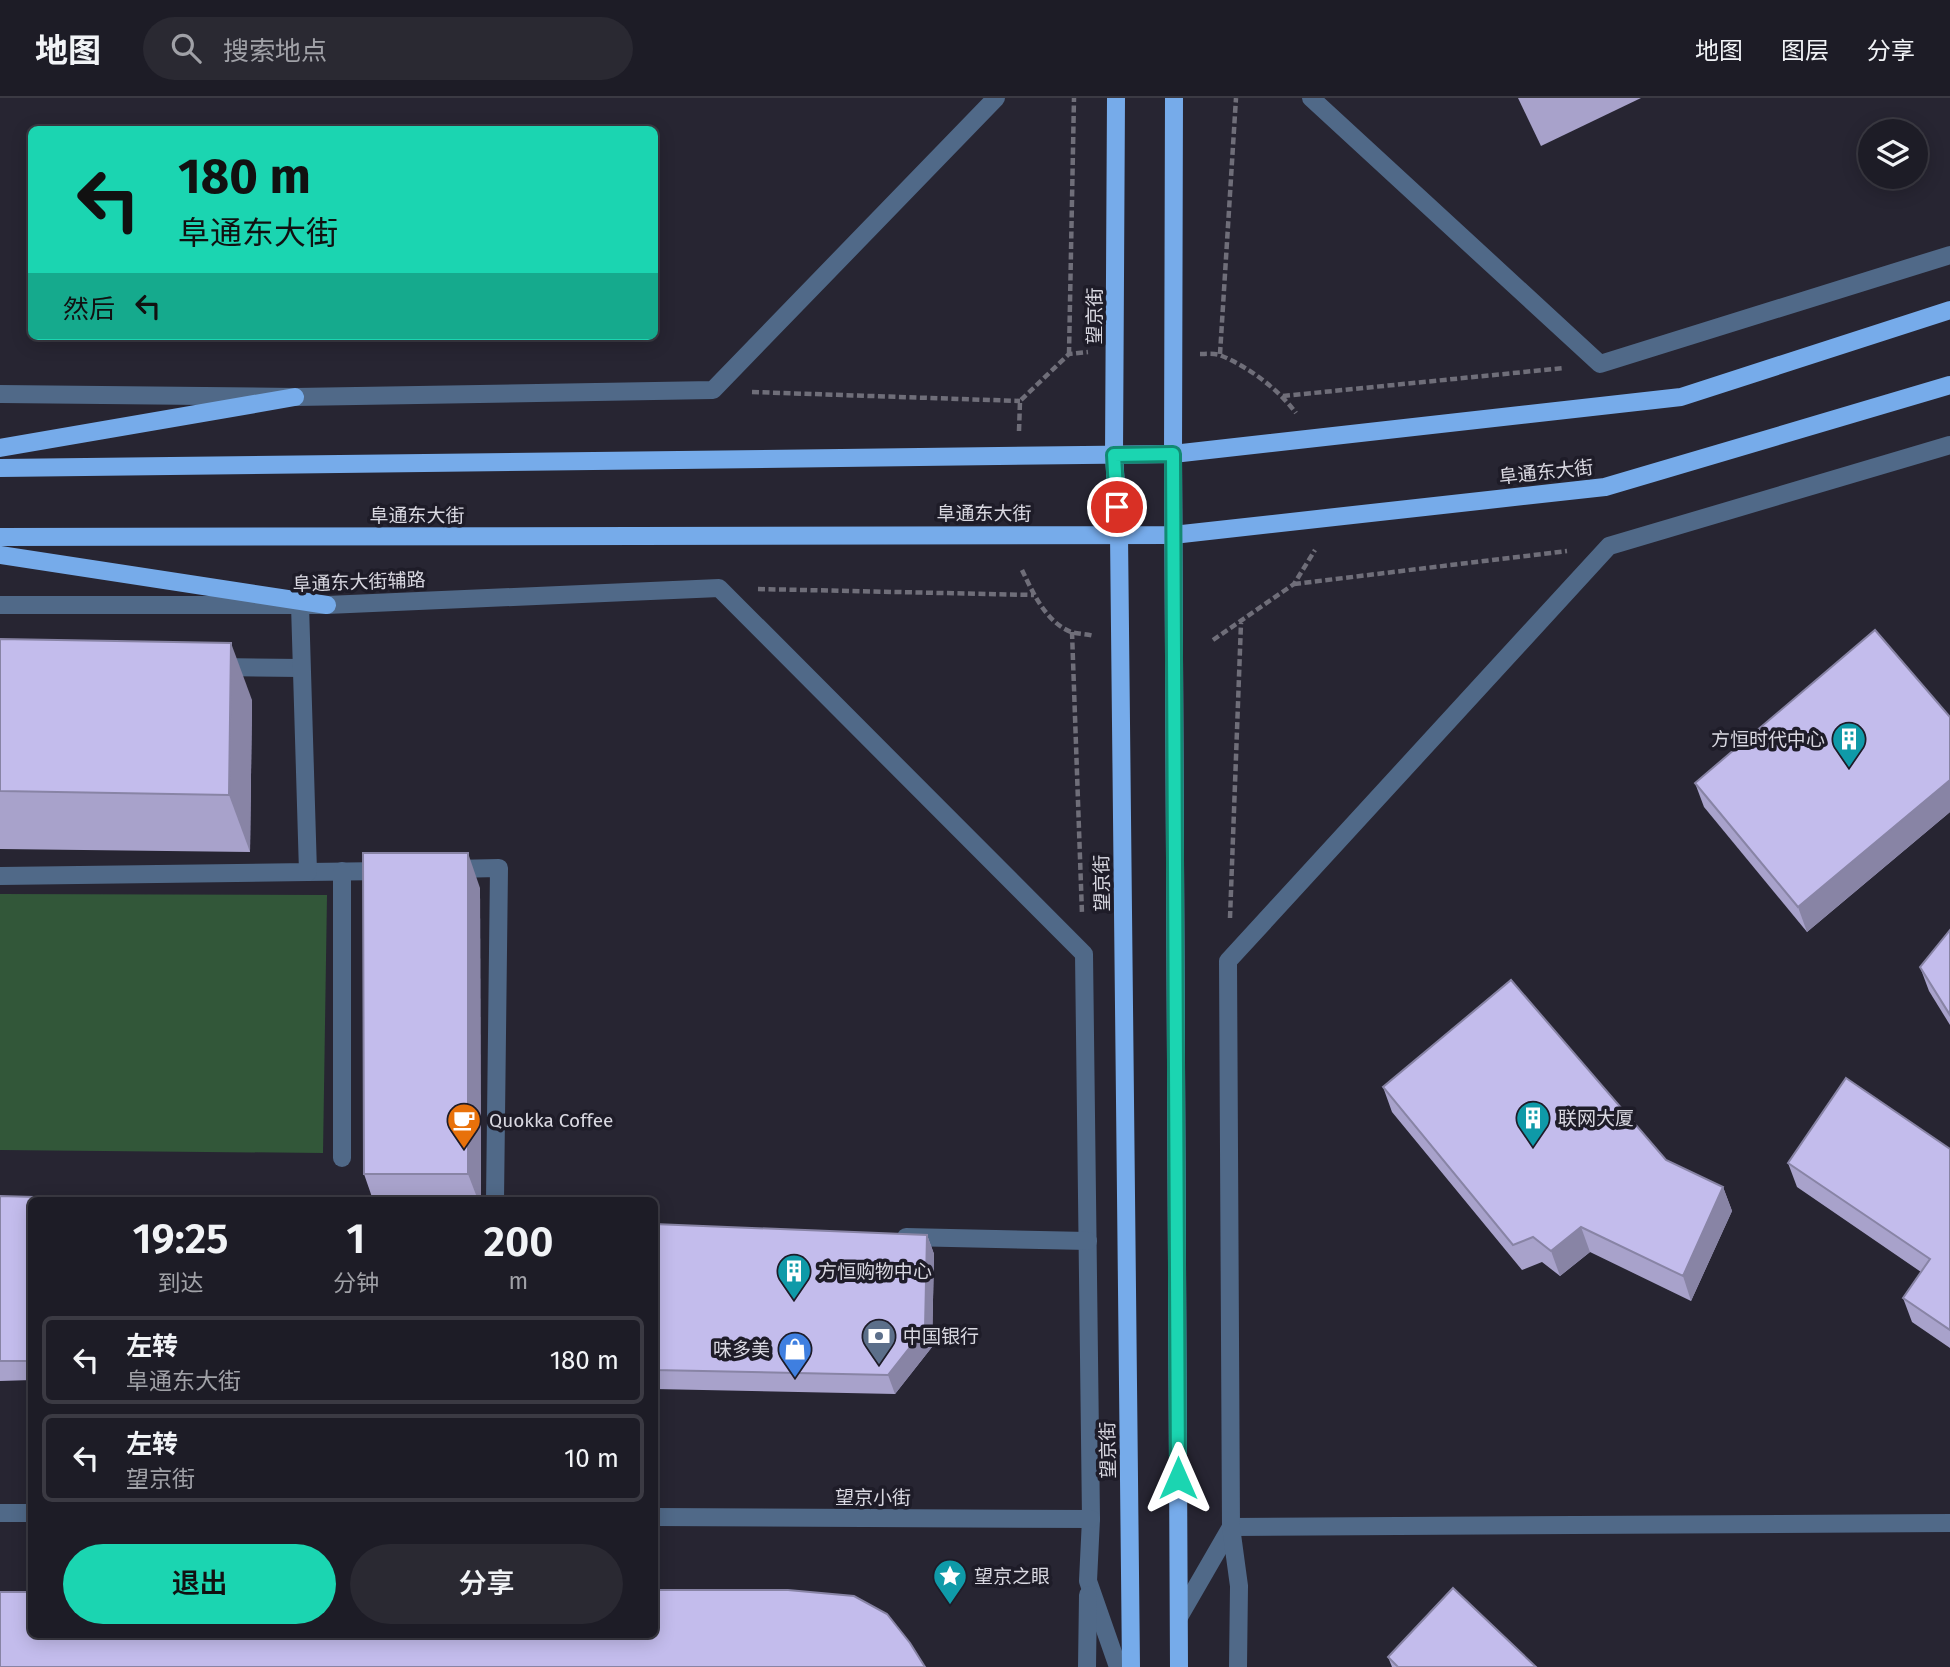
<!DOCTYPE html>
<html lang="zh">
<meta charset="utf-8">
<style>
body{margin:0;font-family:"Fira Sans","Noto Sans SC",sans-serif;background:#2a2932;color:#f1f3f6;height:100vh;display:flex;flex-direction:column;font-size:26px;white-space:nowrap}
*{box-sizing:border-box;margin:0}
p{font-size:23px;color:#a0a1a7}
.icon{flex:none;width:38px;height:38px;fill:none;stroke:currentColor;stroke-width:2;stroke-linecap:round;stroke-linejoin:round}
.map{position:relative;flex:1;overflow:hidden}
.drawer{position:absolute;left:28px;top:1099px;width:630px;height:441px;display:flex;flex-direction:column;background:#1d1c26;border-radius:10px;box-shadow:0 4px 18px #0003,0 0 0 2px #3b3a43}
.drawer>*{flex:none}
.banner{position:absolute;left:28px;top:28px;width:630px;height:214px;border-radius:10px;box-shadow:0 4px 18px #0003,0 0 0 2px #3b3a43;background:#1bd5b1;color:#111;overflow:hidden}
.buttons{position:absolute;left:1858px;top:21px;display:grid;gap:14px}
.buttons a{display:grid;place-items:center;width:70px;height:70px;border-radius:50%;background:#1d1c26;box-shadow:0 4px 18px #0003,0 0 0 2px #3b3a43;font-size:35px}
.pin{position:absolute;display:grid;place-items:center;width:60px;height:60px;color:#fff;margin:-30px;border:4px solid #fff;border-radius:50%;box-shadow:0 2px 7px #0007}
.me{position:absolute;width:77px;margin:-38px;rotate:0deg;stroke-linejoin:round;filter:drop-shadow(0 0 5px #0008)}
.turn{display:flex;align-items:center;gap:24px;height:147px;padding:0 35px;font-size:32px}
.turn .icon{width:91px;height:91px;stroke-width:2.5}
.turn b{display:block;font-size:49px;line-height:60px}
.then{display:flex;align-items:center;height:66px;padding:0 35px;background:#0003;gap:14px;font-size:26px}
.eta{display:flex;justify-content:space-evenly;align-items:center;height:119px;text-align:center}
.eta b{font-size:42px;font-weight:600;line-height:49px}
.button{display:flex;gap:14px;margin-top:auto;padding:14px 35px}
.button a{flex:1;height:80px;border-radius:42px;background:#1bd5b1;color:#111;font-size:28px;font-weight:600;line-height:80px;text-align:center}
.button a+a{background:#2a2932;color:#f1f3f6}
ul{padding:0;list-style:none}
li{display:flex;align-items:center;gap:21px;height:88px;margin:0 14px 10px;padding:0 21px;border:4px solid #3b3a43;border-radius:10px}
li div{flex:1}
li b{display:block;font-size:26px}
li em{font-style:normal}
header{display:flex;align-items:center;gap:42px;box-sizing:border-box;height:98px;padding:0 35px;background:#1d1c26;border-bottom:2px solid #3b3a43}
header strong{font-size:33px}
nav{display:flex;gap:38px;margin-inline-start:auto;font-size:24px}
.search{width:490px;height:63px;background:#2a2932;display:flex;align-items:center;gap:18px;box-sizing:border-box;padding:0 24px;border-radius:38px;color:#a0a1a7;font-size:26px}
.map>svg:first-child{display:block}
.green{fill:#325739}
.lines{fill:none;stroke-linecap:round;stroke-linejoin:round}
.path{stroke:#6f6e79;stroke-width:4.5;stroke-dasharray:7 3.5;stroke-linecap:butt}
.minor{stroke:#506988;stroke-width:18}
.major{stroke:#76abea;stroke-width:18}
.wall{fill:#a8a2cb}
.shaded-wall{fill:#8884a5}
.building{fill:#c3bcec;stroke:#8884a5;stroke-width:2}
.route-casing{stroke:#128a73;stroke-width:18}
.route{stroke:#1bd5b1;stroke-width:12}
.labels{text-anchor:middle;dominant-baseline:central;stroke-width:7;stroke-linejoin:round;paint-order:stroke}
.street-label{font-size:19px;fill:#d9d8e1;stroke:#1e1c28}
.poi-label{font-size:19px;fill:#d9d8e1;stroke:#1e1c28;text-anchor:start}
</style>
<header>
<strong>地图</strong>
<div class="search"><svg class="icon" aria-label="search" viewBox="0 0 24 24"><circle cx="10" cy="10" r="6"/><path d="M15 15l6 6"/></svg>搜索地点</div>
<nav><a>地图</a><a>图层</a><a>分享</a></nav>
</header>
<div class="map">
<svg width="1950" height="1569" viewBox="0 0 1950 1569">
<rect width="100%" height="100%" fill="#272532"/>
<path class="green" d="M0 796 327 797 323 1055 0 1052Z"/>
<g class="lines">
<g class="path">
<path d="M1069 256 1074 0"/>
<path d="M1200 256C1207 256 1216 255 1222 258 1250 270 1278 291 1296 315"/>
<path d="M1220 256 1236 0"/>
<path d="M752 294 1020 303"/>
<path d="M1283 298 1564 270"/>
<path d="M1019 333 1020 303 1069 256 1088 254"/>
<path d="M1022 472C1033 495 1046 524 1071 534 1078 536 1087 536 1094 538"/>
<path d="M1294 486 1567 453"/>
<path d="M758 491 1034 497"/>
<path d="M1072 534 1082 816"/>
<path d="M1213 542 1294 486 1315 452"/>
<path d="M1230 820 1241 525"/>
</g>
<g class="minor">
<path d="M1311 0 1600 266 1950 157"/>
<path d="M0 296 295 299 713 292 996 0"/>
<path d="M0 507H327L719 490 1084 856 1091 1421 1088 1483 1118 1569"/>
<path d="M217 569 301 570"/>
<path d="M452 771 499 770 495 1102"/>
<path d="M308 774 385 773"/>
<path d="M0 778 308 774 300 507"/>
<path d="M342 1060V773"/>
<path d="M906 1139 1088 1143"/>
<path d="M0 1415H32"/>
<path d="M654 1419 1091 1421"/>
<path d="M1179 1519 1231 1429 1950 1425"/>
<path d="M1087 1569 1088 1497"/>
<path d="M1238 1569 1239 1488 1231 1429 1228 863 1609 448 1950 347"/>
</g>
<g class="major">
<path d="M1116 0 1114 357 1119 436 1131 1569"/>
<path d="M1174 0 1173 356 1179 1569"/>
<path d="M0 350 295 299"/>
<path d="M0 370 1173 356 1681 299 1950 212"/>
<path d="M0 439 1173 437 1605 389 1950 287"/>
<path d="M0 457 327 507"/>
</g>
</g>
<g class="wall">
<path d="M1518 0H1641L1541 48Z"/>
<path d="M0 541 252 602 250 754 0 751Z"/>
<path d="M1950 619V714L1807 834 1704 709 1695 685Z"/>
<path d="M480 790 481 1102H373L364 1076Z"/>
<path d="M1950 832V927L1929 893 1920 869Z"/>
<path d="M1383 989 1666 1062 1723 1089 1732 1113 1691 1203 1590 1154 1560 1178 1542 1164 1522 1172 1392 1014Z"/>
<path d="M1950 1051V1250L1912 1224 1903 1200 1921 1174 1797 1089 1788 1065Z"/>
<path d="M0 1098 32 1102V1282L0 1283Z"/>
<path d="M654 1126 927 1137 934 1156 932 1249 895 1296 654 1291Z"/>
<path d="M1388 1559 1536 1569H1392Z"/>
</g>
<g class="shaded-wall">
<path d="M231 545 252 602 250 754 229 697Z"/>
<path d="M1950 682V714L1807 834 1798 809Z"/>
<path d="M468 755 480 790 481 1102H478L468 1076Z"/>
<path d="M1723 1089 1732 1113 1691 1203 1683 1178Z"/>
<path d="M1581 1129 1590 1154 1560 1178 1551 1153Z"/>
<path d="M927 1137 934 1156 932 1249 895 1296 888 1277Z"/>
</g>
<g class="building">
<path d="M1875 532 1950 619V682L1798 809 1695 685Z"/>
<path d="M0 541 231 545 229 697 0 693Z"/>
<path d="M363 755H468V1076H364Z"/>
<path d="M1950 832V917L1920 869Z"/>
<path d="M1511 882 1666 1062 1723 1089 1683 1178 1581 1129 1551 1153 1533 1139 1513 1147 1383 989Z"/>
<path d="M1846 980 1950 1051V1232L1903 1200 1930 1161 1788 1065Z"/>
<path d="M0 1098 141 1102H32V1263H0Z"/>
<path d="M654 1126 927 1137 925 1230 888 1277 654 1272Z"/>
<path d="M1453 1490 1536 1569H1398L1388 1559Z"/>
<path d="M654 1492H788L854 1498 887 1516 910 1545 925 1569H0V1494H32V1536H654Z"/>
</g>
<g class="lines">
<g class="route-casing">
<path id="route" d="M1117 409 1114 357 1173 356 1178 1380"/>
</g>
<use href="#route" class="route"/>
</g>
<defs>
<g id="building-pin" transform="scale(1.75)"><path d="M0 17L-7.5 6A9.5 9.5 0 1 1 7.5 6Z" fill="#0f9aa8" stroke="#1e1c28"/><path d="M-4-6H4V6H1V3H-1V6H-4ZM-2.5-4.3h1.7v1.8h-1.7ZM.8-4.3h1.7v1.8H.8ZM-2.5-1h1.7V.8h-1.7ZM.8-1h1.7V.8H.8Z" fill="#fff"/></g>
<g id="cafe-pin" transform="scale(1.75)"><path d="M0 17L-7.5 6A9.5 9.5 0 1 1 7.5 6Z" fill="#e8710a" stroke="#1e1c28"/><path d="M-5.5-4.5H6V0H3Q3 3.5 0 3.5H-2.5Q-5.5 3.5-5.5 0ZM3-3.2v2h1.7v-2ZM-6 4.5H4V6H-6Z" fill="#fff"/></g>
<g id="bank-pin" transform="scale(1.75)"><path d="M0 17L-7.5 6A9.5 9.5 0 1 1 7.5 6Z" fill="#5c6f8a" stroke="#1e1c28"/><path d="M-6-4H6V4H-6ZM0-2.3a2.3 2.3 0 1 0 0 4.6a2.3 2.3 0 1 0 0-4.6Z" fill="#fff"/></g>
<g id="shop-pin" transform="scale(1.75)"><path d="M0 17L-7.5 6A9.5 9.5 0 1 1 7.5 6Z" fill="#3f7fe0" stroke="#1e1c28"/><path d="M-5-2.5h2.3a2.7 3.5 0 0 1 5.4 0H5L5.5 6h-11ZM-1.5-2.5h3a1.5 2.3 0 0 0-3 0Z" fill="#fff"/></g>
<g id="sight-pin" transform="scale(1.75)"><path d="M0 17L-7.5 6A9.5 9.5 0 1 1 7.5 6Z" fill="#0f9aa8" stroke="#1e1c28"/><path d="M0-6L1.8-2.2L6-1.7L2.9 1.2L3.7 5.4L0 3.3L-3.7 5.4L-2.9 1.2L-6-1.7L-1.8-2.2Z" fill="#fff"/></g>
</defs>
<g fill-rule="evenodd">
<use href="#building-pin" x="1849" y="641"/>
<use href="#building-pin" x="1533" y="1020"/>
<use href="#cafe-pin" x="464" y="1022"/>
<use href="#building-pin" x="794" y="1173"/>
<use href="#bank-pin" x="879" y="1238"/>
<use href="#shop-pin" x="795" y="1251"/>
<use href="#sight-pin" x="950" y="1478"/>
</g>
<g class="labels">
<g class="street-label">
<text transform="translate(1094 218) rotate(-90)">望京街</text>
<text transform="translate(1546 374) rotate(-6)">阜通东大街</text>
<text x="984" y="415">阜通东大街</text>
<text x="417" y="417">阜通东大街</text>
<text transform="translate(359 484) rotate(-2)">阜通东大街辅路</text>
<text transform="translate(1102 785) rotate(-91)">望京街</text>
<text transform="translate(1108 1352) rotate(-91)">望京街</text>
<text x="873" y="1399">望京小街</text>
</g>
<g class="poi-label">
<text x="1825" y="641" text-anchor="end">方恒时代中心</text>
<text x="1558" y="1020">联网大厦</text>
<text x="489" y="1022">Quokka Coffee</text>
<text x="818" y="1173">方恒购物中心</text>
<text x="903" y="1238">中国银行</text>
<text x="770" y="1251" text-anchor="end">味多美</text>
<text x="974" y="1478">望京之眼</text>
</g>
</g>
</svg>
<div class="buttons">
<a><svg class="icon" aria-label="layers" viewBox="0 0 24 24"><path d="M12 4l9 5-9 5-9-5zM3 14l9 5 9-5"/></svg></a>
</div>
<div class="pin" style="left:1117px;top:409px;background:#d93025"><svg class="icon" aria-label="arrive" viewBox="0 0 24 24"><path d="M6 21V4h12l-3 4 3 4H6"/></svg></div>
<svg class="me" style="left:1178px;top:1380px" viewBox="-20 -20 40 40"><path d="M0-17L14 15 0 8-14 15z" fill="#1bd5b1" stroke="#fff" stroke-width="4"/></svg>
<div class="banner">
<div class="turn"><svg class="icon" aria-label="left" viewBox="0 0 24 24"><path d="M17 20v-9H6M10 6l-5 5 5 5"/></svg><div><b>180 m</b>阜通东大街</div></div>
<div class="then">然后<svg class="icon" aria-label="left" viewBox="0 0 24 24"><path d="M17 20v-9H6M10 6l-5 5 5 5"/></svg></div>
</div>
<section class="drawer">
<div class="eta">
<div><b>19:25</b><p>到达</p></div>
<div><b>1</b><p>分钟</p></div>
<div><b>200</b><p>m</p></div>
</div>
<ul>
<li><svg class="icon" aria-label="left" viewBox="0 0 24 24"><path d="M17 20v-9H6M10 6l-5 5 5 5"/></svg><div><b>左转</b><p>阜通东大街</p></div><em>180 m</em></li>
<li><svg class="icon" aria-label="left" viewBox="0 0 24 24"><path d="M17 20v-9H6M10 6l-5 5 5 5"/></svg><div><b>左转</b><p>望京街</p></div><em>10 m</em></li>
</ul>
<div class="button"><a>退出</a><a>分享</a></div>
</section>
</div>
